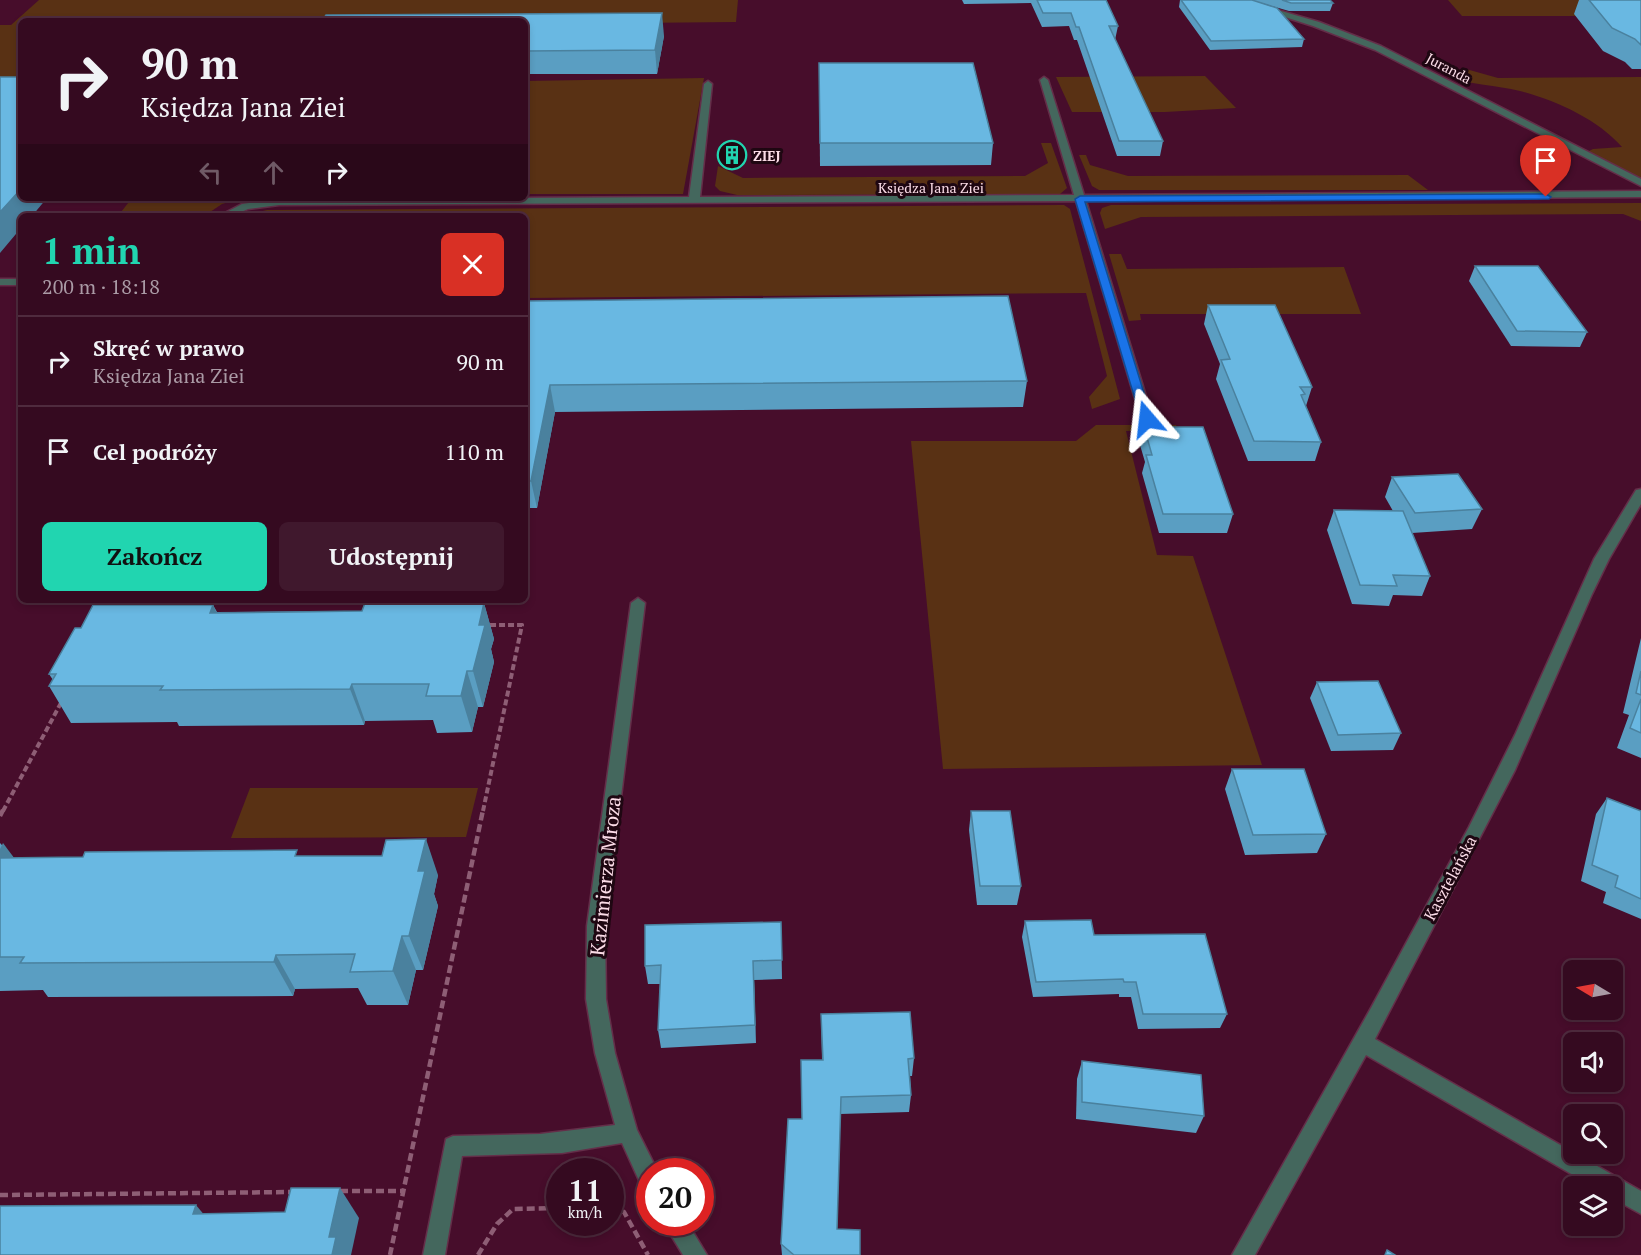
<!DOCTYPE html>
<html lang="pl">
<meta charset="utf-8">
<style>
body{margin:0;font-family:"PT Serif",serif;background:#40182d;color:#f1f3f6;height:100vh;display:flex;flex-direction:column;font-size:22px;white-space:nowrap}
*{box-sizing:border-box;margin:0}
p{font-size:20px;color:#aa9aa5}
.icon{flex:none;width:33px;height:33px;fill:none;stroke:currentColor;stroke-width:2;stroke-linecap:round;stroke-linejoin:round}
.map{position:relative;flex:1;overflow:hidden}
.panel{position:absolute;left:18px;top:213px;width:510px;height:390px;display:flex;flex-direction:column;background:#350a20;border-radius:9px;box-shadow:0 3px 9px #0003,0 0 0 2px #4f2b3e}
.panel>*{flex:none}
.top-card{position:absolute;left:18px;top:18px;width:510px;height:183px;border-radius:9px;box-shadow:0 3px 9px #0003,0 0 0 2px #4f2b3e;background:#350a20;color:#f1f3f6;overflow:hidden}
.needle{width:39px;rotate:280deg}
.buttons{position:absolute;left:1563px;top:960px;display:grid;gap:12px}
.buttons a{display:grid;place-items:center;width:60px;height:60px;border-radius:9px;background:#350a20;box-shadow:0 3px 9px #0003,0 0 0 2px #4f2b3e;font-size:30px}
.speed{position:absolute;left:546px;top:1158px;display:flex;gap:12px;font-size:30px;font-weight:700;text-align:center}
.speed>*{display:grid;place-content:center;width:78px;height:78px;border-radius:50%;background:#350a20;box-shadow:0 3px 9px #0003,0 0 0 2px #4f2b3e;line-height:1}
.speed small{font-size:15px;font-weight:400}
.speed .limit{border:9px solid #d22;background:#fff;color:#111}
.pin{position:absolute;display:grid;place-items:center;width:51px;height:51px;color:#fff;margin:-62px -26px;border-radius:50% 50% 50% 0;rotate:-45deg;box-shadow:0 0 6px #0007}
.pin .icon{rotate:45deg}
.me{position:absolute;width:66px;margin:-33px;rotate:343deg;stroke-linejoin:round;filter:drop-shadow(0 0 4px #0008)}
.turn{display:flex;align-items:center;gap:21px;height:126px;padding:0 24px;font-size:27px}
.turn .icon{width:78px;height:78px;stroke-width:2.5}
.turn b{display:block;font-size:42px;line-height:51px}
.lanes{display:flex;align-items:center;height:57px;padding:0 24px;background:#0003;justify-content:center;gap:30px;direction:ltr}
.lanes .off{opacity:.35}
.round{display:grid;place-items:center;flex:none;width:63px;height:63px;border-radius:9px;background:#40182d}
.overview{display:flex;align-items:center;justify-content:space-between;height:102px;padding:0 24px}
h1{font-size:36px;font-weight:700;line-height:45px;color:#21d5b0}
.button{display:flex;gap:12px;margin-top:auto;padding:12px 24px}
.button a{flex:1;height:69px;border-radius:9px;background:#21d5b0;color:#111;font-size:24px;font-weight:700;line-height:69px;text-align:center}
.button a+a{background:#40182d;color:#f1f3f6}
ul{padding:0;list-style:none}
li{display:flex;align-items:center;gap:18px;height:90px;padding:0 24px;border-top:2px solid #4f2b3e}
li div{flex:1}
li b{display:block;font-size:22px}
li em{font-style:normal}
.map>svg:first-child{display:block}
.green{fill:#593114}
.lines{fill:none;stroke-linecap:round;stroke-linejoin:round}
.minor-casing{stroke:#642e49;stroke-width:3}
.path-far1{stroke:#8e5e75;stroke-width:4;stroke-dasharray:6 3;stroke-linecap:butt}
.path{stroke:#8e5e75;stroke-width:4.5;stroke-dasharray:8 4;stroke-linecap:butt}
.minor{fill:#44675d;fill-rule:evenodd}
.wall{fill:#5a9ec2}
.shaded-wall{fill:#4a819e}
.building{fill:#69b8e2;stroke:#4a819e;stroke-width:1.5}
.route{fill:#1a73e8;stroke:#114b97;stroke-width:1.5}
.labels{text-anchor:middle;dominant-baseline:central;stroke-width:6;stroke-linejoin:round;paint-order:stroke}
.far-street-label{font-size:14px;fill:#fbdce7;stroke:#1f0712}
.far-poi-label{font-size:14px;font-weight:bold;fill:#fbdce7;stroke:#1f0712;text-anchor:start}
.street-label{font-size:16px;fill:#fbdce7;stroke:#1f0712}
.near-street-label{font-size:20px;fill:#fbdce7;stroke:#1f0712}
</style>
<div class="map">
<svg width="1641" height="1255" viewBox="0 0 1641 1255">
<rect width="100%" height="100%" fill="#470d2b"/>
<g class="green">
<path d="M39 0H738L736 22 525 24V21H21V84H0V25H11Z"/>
<path d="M1448 0H1641V16H1462Z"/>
<path d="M1466 69 1498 78 1641 77V178L1587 152 1593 149 1622 147C1597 119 1557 101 1520 91 1496 85 1471 85 1447 77Z"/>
<path d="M1205 76 1236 108 1165 112H1072L1056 77Z"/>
<path d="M704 78 683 194H525V81Z"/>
<path d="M1041 143H1051L1067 188 1060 194 737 195 720 191 715 186 718 166 743 178 1025 176 1048 163Z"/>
<path d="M1079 155H1086L1090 165 1128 176 1408 175 1428 190H1099L1092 186Z"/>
<path d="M132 198H244L222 204 204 216H118Z"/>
<path d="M1641 203V221L1623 214 1141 217 1105 229 1100 213 1102 208 1111 205Z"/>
<path d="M1064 205 1070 209 1120 399 1092 409 1089 397 1107 376 1086 293 525 298V216H242L267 210Z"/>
<path d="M1109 254H1121L1127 269 1344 267 1361 314H1140L1141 320 1129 321Z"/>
<path d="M1096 425H1176L1178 430 1126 431 1157 555 1193 556 1262 765 943 769 911 441H1076Z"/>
<path d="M250 788H478L466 837 231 838Z"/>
</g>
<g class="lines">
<g class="minor-casing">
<g id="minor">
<path d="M1231 0H1243L1319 22 1381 46 1641 179V186L1375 50 1313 26Z"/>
<path d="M1044 77 1048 80 1084 195 1641 191V197L1086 201 1153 419 1147 423 1141 419 1076 201 279 205 248 209 232 216H219L242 204 279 199 689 197 704 84 708 81 712 84 700 197 1074 195 1040 80Z"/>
<rect x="0" y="279" width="21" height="6"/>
<path d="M1641 489V504L1609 559 1592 594 1515 770 1375 1039 1641 1191V1214L1612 1198V1186H1592L1366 1055 1255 1255H1232L1371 1008 1469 827 1515 735 1594 559 1636 490Z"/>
<path d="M638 598 645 603 605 926 606 999 615 1053 637 1130 658 1172H650V1189L642 1187 622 1143 562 1153 462 1156 445 1255H423L446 1139 453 1136 540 1134 615 1125 595 1053 586 999 587 926 631 603Z"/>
<path d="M663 1222H687L707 1255H683Z"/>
</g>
</g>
<g class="path-far1">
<path d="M3 811 62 701"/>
<path d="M483 811 522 625H488"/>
</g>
<g class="path">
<path d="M0 816 3 810"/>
<path d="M340 1191H404"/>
<path d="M0 1195 293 1192"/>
<path d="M610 1208 624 1212 648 1255"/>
<path d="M390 1255 483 810"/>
<path d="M478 1255 497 1224 513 1209 560 1208"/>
</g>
<use href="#minor" class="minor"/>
</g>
<g class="wall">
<path d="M962 0H1106L1118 26 1115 40 1163 141 1160 156H1117L1077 40H1074L1069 26 1042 27 1031 3 964 4Z"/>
<path d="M1180 0H1330L1333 3 1330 11H1289L1258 2 1304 39 1302 47 1210 50 1179 7Z"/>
<path d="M1579 0H1641V69H1632L1625 62 1603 51 1574 14Z"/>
<path d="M525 21 664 36 657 74H525Z"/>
<path d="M819 63 993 143 991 165 820 166Z"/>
<path d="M1475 266 1587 332 1580 347 1511 346 1469 281Z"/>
<path d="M525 301 1027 381 1023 407 555 412 537 508H525Z"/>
<path d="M1208 305 1312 387 1306 406 1321 442 1315 461H1248L1216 379 1220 364 1204 324Z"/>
<path d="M1144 427 1233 514 1227 533H1159L1142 473 1145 462 1140 445Z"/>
<path d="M1392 477 1482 509 1472 529 1412 533 1430 576 1422 596 1393 595 1389 606 1352 604 1327 530 1334 510 1393 511 1385 497Z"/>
<path d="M484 603 494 639 491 649 494 662 483 707H478L472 732 437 733 433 720 365 721 364 725 179 726 177 722 71 723 49 686 53 680 49 674 81 628 213 605 217 612 362 611Z"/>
<path d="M1641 638V758L1617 748 1629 715 1623 713Z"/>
<path d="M1317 682 1401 733 1393 750 1331 751 1310 698Z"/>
<path d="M1232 769 1326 834 1317 853 1245 855 1225 789Z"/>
<path d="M1607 798 1641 811V919L1603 903 1606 892 1581 881 1596 814Z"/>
<path d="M971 811 1021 886 1017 905H977L969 830Z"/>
<path d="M0 843 14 858 300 856 438 875 434 894 438 906 423 970H416L408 1005H367L358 988 295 989 293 996 48 997 43 990 0 991Z"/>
<path d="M1025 921 1094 935 1227 1014 1220 1028 1138 1029 1131 997H1119V994L1033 997 1022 937Z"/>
<path d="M781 922 782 979 754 980 756 1043 661 1048 658 1030 660 984H648L645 966Z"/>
<path d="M821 1014 914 1058 912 1076H910L911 1095 909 1112 840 1114 837 1229 860 1255H782L781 1244 802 1119 822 1060Z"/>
<path d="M1082 1061 1204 1116 1196 1133 1076 1119 1077 1079Z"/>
</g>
<g class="shaded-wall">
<path d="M662 13 664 36 657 74 655 50Z"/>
<path d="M21 189V198H47L32 216H21V228L0 253V212Z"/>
<path d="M550 385 555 412 537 508 531 481Z"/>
<path d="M484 603 494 639 491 649 494 662 483 707 473 671 479 625Z"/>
<path d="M213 605 230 641 210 613Z"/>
<path d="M467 671 478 707 472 732 461 696Z"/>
<path d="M352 684 365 721 364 725 350 689Z"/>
<path d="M426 839 438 875 434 894 438 906 423 970 409 936 418 871Z"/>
<path d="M3 843 29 878 0 864V849Z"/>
<path d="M402 936 416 970 408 1005 393 971Z"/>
<path d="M276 955 295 989 293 996 274 962Z"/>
<path d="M753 961 754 980 756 1043 755 1025Z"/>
<path d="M340 1188 359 1218 351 1255H332L329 1237Z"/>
<path d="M196 1205 220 1234 193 1214Z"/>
</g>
<g class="building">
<path d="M1037 0H1106L1118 26H1109L1163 141H1119L1079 27H1076L1071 13H1043Z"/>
<path d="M1181 0H1252L1277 8 1304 39 1211 41Z"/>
<path d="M1282 0H1330L1333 3H1291Z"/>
<path d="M1589 0H1641V45L1635 39 1612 28Z"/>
<path d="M662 13 655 50 525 51V21H322L326 15Z"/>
<path d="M819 63H973L993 143H820Z"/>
<path d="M0 77H21V189L0 212Z"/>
<path d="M1475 266H1538L1587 332 1517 331Z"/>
<path d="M1008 296 1027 381 550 385 531 481H525V301Z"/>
<path d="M1208 305H1275L1312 387H1300L1305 394 1301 395 1321 442 1254 441 1221 360 1230 359Z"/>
<path d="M1144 427H1203L1233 514H1163L1146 455H1152Z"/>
<path d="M1458 474 1482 509 1415 513 1392 477Z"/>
<path d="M1334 510 1403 511 1430 576 1393 575 1397 586 1360 585Z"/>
<path d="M365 603H484L479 625H485L473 671H467L461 696H426L429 684H352L350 689 160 690 163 686H49L56 674H49L75 628H81L93 605H213L210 613 362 611Z"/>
<path d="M1641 671V695L1636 693Z"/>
<path d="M1378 681 1401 733 1338 735 1317 682Z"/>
<path d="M1641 699V733L1630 728Z"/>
<path d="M1232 769H1304L1326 834 1253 835Z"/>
<path d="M1607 798 1641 811V899L1615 887 1618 876 1592 865Z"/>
<path d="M971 811H1010L1021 886H980Z"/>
<path d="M426 839 418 871H425L409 936H402L393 971 350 972 355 954 276 955 274 962 20 963 24 957H0V858L83 857 85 852 297 850 295 856H382L386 840Z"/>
<path d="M1091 920 1094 935 1205 934 1227 1014H1143L1136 982H1124L1123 979 1036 982 1025 921Z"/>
<path d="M781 922 782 960 753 961 755 1025 658 1030 661 965 645 966V925Z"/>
<path d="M910 1012 914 1058 908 1059 911 1095 841 1097 837 1229 860 1230V1255H794L781 1244 788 1119H802L801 1060H823L821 1014Z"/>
<path d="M1082 1061 1201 1075 1204 1116 1082 1102Z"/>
<path d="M291 1188H340L329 1237H336L332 1255H0V1206L196 1205 193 1214 285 1212Z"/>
<path d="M1387 1250 1395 1255H1385Z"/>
</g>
<path class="route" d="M1546 194 1551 197 1549 199 1085 202 1152 419 1147 423 1141 419 1075 199 1080 196Z"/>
<defs>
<g id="building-ring" transform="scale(1.5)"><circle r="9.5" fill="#1f0712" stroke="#21d5b0" stroke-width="1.5"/><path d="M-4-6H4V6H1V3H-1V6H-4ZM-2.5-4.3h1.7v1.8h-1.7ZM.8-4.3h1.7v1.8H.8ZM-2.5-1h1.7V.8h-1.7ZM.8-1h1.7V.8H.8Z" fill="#21d5b0"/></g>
</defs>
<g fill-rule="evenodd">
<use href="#building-ring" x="732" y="155"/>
</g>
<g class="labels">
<g class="far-street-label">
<text transform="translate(1449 68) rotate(28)">Juranda</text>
<text x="931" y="187">Księdza Jana Ziei</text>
</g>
<g class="far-poi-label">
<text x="753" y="155">ZIEJ</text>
</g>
<g class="street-label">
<text transform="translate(1450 878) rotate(-62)">Kasztelańska</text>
</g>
<g class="near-street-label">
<text transform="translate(605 876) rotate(-84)">Kazimierza Mroza</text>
</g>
</g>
</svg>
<div class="buttons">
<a><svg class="needle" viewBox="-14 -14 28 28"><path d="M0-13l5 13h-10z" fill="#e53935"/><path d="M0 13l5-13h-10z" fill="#aa9aa5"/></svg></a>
<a><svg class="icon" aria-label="sound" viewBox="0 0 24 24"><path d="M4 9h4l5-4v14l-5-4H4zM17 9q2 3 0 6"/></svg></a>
<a><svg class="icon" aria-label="search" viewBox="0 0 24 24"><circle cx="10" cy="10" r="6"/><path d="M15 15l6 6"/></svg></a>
<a><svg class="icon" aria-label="layers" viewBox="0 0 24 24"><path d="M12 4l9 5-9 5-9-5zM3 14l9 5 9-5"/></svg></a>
</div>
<div class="speed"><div>11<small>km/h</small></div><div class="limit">20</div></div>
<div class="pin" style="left:1546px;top:197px;background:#d93025"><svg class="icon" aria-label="arrive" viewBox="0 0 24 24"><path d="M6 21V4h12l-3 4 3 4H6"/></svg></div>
<svg class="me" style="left:1147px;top:419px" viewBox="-20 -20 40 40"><path d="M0-17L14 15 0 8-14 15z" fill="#1a73e8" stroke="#fff" stroke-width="4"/></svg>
<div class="top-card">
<div class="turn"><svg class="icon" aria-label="right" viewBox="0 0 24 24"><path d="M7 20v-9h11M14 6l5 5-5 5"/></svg><div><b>90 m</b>Księdza Jana Ziei</div></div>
<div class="lanes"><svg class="icon off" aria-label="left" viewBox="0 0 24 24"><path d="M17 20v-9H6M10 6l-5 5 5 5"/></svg><svg class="icon off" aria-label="ahead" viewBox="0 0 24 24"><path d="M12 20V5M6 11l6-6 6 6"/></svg><svg class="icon" aria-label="right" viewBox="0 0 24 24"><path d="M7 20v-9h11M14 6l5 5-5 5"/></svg></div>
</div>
<section class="panel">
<div class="overview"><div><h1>1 min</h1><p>200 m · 18:18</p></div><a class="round" style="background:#d93025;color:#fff"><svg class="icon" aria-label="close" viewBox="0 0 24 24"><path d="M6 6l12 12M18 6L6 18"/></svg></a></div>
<ul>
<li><svg class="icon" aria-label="right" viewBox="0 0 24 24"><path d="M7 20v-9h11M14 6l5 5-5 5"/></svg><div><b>Skręć w prawo</b><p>Księdza Jana Ziei</p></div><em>90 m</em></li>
<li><svg class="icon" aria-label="arrive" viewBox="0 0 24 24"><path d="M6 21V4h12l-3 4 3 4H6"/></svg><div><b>Cel podróży</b></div><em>110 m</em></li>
</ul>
<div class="button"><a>Zakończ</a><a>Udostępnij</a></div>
</section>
</div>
